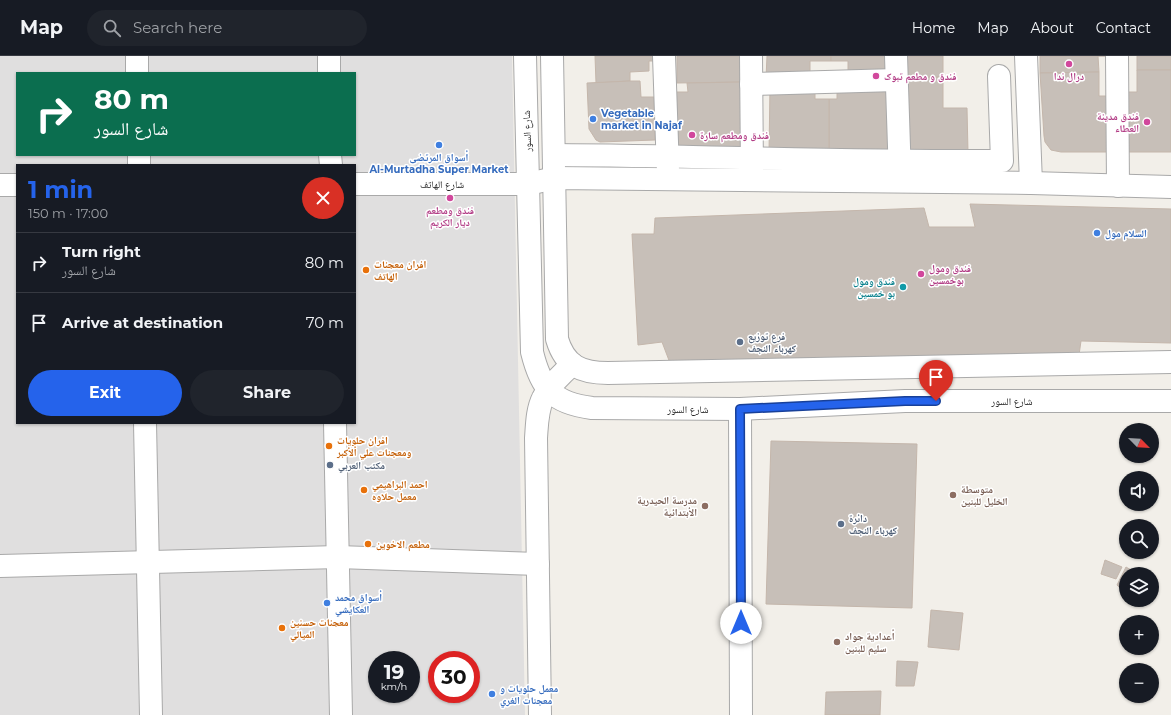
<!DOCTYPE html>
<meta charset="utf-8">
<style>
body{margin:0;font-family:Montserrat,"Noto Naskh Arabic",sans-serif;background:#20242c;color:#f1f3f6;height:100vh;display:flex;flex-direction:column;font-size:15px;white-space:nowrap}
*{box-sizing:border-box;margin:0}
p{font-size:13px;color:#9ea1a6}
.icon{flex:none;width:22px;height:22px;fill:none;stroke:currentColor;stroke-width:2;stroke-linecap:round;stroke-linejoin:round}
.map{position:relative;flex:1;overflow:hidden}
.side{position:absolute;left:16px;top:108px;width:340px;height:260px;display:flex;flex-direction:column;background:#171b24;border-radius:0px;box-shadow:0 1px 3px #0004}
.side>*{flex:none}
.guide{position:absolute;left:16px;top:16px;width:340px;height:84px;border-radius:0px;box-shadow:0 1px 3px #0004;background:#0b6e4f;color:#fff;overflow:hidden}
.needle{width:26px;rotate:114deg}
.tools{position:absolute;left:1119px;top:367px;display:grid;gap:8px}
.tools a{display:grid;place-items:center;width:40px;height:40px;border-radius:50%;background:#171b24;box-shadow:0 1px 3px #0004;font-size:20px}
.speed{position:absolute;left:368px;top:595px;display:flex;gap:8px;font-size:20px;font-weight:700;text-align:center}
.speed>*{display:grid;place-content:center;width:52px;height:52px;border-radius:50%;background:#171b24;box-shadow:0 1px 3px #0004;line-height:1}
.speed small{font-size:10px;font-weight:400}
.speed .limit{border:6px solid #d22;background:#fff;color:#111}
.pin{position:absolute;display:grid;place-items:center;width:34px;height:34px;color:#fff;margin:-41px -17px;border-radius:50% 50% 50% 0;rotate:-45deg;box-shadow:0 0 4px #0007}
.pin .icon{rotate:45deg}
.me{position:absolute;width:44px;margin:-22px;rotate:0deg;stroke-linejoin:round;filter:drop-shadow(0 0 3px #0008)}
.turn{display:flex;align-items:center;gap:14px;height:84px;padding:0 12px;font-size:18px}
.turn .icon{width:52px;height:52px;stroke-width:2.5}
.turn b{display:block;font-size:28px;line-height:34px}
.round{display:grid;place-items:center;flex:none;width:42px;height:42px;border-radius:21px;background:#20242c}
.summary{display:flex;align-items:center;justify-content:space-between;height:68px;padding:0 12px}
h1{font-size:24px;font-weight:700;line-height:30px;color:#2563eb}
.action{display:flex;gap:8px;margin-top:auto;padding:8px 12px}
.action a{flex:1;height:46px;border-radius:24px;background:#2563eb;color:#fff;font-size:16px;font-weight:700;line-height:46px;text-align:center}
.action a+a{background:#20242c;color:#f1f3f6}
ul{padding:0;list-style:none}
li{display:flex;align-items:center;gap:12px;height:60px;padding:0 12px;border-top:1px solid #363941}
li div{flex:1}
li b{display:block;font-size:15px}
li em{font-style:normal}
header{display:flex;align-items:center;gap:24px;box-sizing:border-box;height:56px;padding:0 20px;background:#171b24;border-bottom:1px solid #363941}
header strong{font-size:19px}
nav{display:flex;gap:22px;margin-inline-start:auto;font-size:14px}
.search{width:280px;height:36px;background:#20242c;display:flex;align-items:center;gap:10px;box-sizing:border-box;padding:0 14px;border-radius:22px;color:#9ea1a6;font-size:15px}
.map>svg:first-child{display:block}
.residential{fill:#e0dfdf;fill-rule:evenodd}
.building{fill:#c7bfb8;stroke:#c4b6ab}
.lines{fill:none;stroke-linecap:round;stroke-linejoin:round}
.minor-casing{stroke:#a9a9a9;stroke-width:24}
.minor{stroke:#fff;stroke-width:22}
.route-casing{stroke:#184099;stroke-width:10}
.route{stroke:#2563eb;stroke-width:7}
.hotel-dot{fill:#d1479c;stroke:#fff;stroke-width:1.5}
.shop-dot{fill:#3f7fe0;stroke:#fff;stroke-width:1.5}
.food-dot{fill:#e8710a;stroke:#fff;stroke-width:1.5}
.culture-dot{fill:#0f9aa8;stroke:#fff;stroke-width:1.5}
.service-dot{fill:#5c6f8a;stroke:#fff;stroke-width:1.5}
.education-dot{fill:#8d6e63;stroke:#fff;stroke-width:1.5}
.labels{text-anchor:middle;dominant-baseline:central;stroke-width:3;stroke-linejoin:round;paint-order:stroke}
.hotel-label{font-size:10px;font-weight:bold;fill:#b23c85;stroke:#fff;text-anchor:start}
.shop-label{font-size:10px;font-weight:bold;fill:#366cbe;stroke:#fff;text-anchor:start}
.street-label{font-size:10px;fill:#222;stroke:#fff}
.food-label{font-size:10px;font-weight:bold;fill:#c56008;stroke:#fff;text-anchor:start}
.culture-label{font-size:10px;font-weight:bold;fill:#0d838f;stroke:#fff;text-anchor:end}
.service-label{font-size:10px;font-weight:bold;fill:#4e5e75;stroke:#fff;text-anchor:start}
.education-label{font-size:10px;font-weight:bold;fill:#785e54;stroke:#fff;text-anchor:start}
</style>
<header>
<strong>Map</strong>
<div class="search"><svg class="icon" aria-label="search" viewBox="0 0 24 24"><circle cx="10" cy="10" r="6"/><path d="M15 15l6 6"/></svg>Search here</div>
<nav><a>Home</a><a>Map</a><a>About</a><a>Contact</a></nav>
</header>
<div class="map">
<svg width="1171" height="659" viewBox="0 0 1171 659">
<rect width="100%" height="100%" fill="#f2efe9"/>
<path class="residential" d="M0 0H512L525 659H0ZM17 17H355V99H17ZM17 109H355V367H17ZM377 604H411V638H377ZM437 604H471V638H437Z"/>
<g class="building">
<path d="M595 0H664V5H649V15L630 16V25L596 27Z"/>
<path d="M677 0H744V26L677 27Z"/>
<path d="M767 0H831V5H810V22H766Z"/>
<path d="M831 0H893V17H848V5H831Z"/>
<path d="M901 0H943V21L902 22Z"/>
<path d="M1040 0H1114H1098L1099 16 1040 17Z"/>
<rect x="1137" y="0" width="34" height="14"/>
<path d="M1137 14H1171V96H1123L1122 36H1137Z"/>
<path d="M1099 16V40H1116L1115 96H1061L1051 94 1045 86 1044 80 1040 17Z"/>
<path d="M943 21V52H967L968 97 903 99 902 22Z"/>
<path d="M630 25H640L641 41H654L655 84 600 86 596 84 589 73 587 27Z"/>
<path d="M744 26 745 91H672V36H688L687 27Z"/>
<path d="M837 26H896V97H829V43H837Z"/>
<path d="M770 30H815V43H829V97H769Z"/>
<path d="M970 148 1171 153V287L1081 285 1079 299 670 307 662 286 638 289 632 178H654L655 162 924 152 929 171H975Z"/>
<path d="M771 385 917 388 912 552 766 548Z"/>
<path d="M1105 504 1122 511 1116 523 1101 518Z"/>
<path d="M1126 511 1138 518H1126V537L1117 529Z"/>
<path d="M931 554 963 557 959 594 928 591Z"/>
<path d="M897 605 918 606 914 630H896Z"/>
<path d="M881 635 880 659H825L826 636Z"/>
</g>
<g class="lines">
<g class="minor-casing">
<g id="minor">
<path d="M137 0V17"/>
<path d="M329 0V17"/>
<path d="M525 0 532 296C541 333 553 347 592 352L740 353 905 345H1171"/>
<path d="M552 0 557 283C565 310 581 317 608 317L1171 306"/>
<path d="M664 0 668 115"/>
<path d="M751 0 752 115"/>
<path d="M896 0 900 121"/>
<path d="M1026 0 1031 127"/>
<path d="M1117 0 1118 130"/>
<path d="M751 28 897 24"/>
<path d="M139 99V109"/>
<path d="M330 99 331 109"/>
<path d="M555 99C704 100 853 106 1002 105L999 20"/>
<path d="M355 128H528L555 122 1031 127 1171 131"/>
<path d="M0 129H17"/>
<path d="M740 353 741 659"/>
<path d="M145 367 151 659"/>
<path d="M335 367 341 659"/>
<path d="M0 510 338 501 538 508"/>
<path d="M540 659 536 382C537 369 537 354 543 342 549 329 562 319 572 308"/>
</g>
</g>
<use href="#minor" class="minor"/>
</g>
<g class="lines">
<g class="route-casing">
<path id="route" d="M741 567 740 353 905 345H936"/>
</g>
<use href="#route" class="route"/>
</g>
<g class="hotel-dot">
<circle cx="1069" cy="8" r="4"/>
<circle cx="876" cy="20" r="4"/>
<circle cx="1147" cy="66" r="4"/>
<circle cx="692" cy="79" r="4"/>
<circle cx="450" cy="142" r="4"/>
<circle cx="921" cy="218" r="4"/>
</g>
<g class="shop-dot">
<circle cx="593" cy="63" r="4"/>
<circle cx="439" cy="89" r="4"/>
<circle cx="1097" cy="177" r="4"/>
<circle cx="327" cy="547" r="4"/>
<circle cx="492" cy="638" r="4"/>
</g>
<g class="food-dot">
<circle cx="366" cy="214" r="4"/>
<circle cx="329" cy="390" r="4"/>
<circle cx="364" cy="434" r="4"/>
<circle cx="368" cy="488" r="4"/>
<circle cx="282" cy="572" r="4"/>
</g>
<circle class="culture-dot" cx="903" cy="231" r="4"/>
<g class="service-dot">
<circle cx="740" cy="286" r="4"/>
<circle cx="330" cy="409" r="4"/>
<circle cx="841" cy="468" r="4"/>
</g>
<g class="education-dot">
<circle cx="953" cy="439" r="4"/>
<circle cx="705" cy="450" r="4"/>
<circle cx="837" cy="586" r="4"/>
</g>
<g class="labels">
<g class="hotel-label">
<text x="884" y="20">فندق و مطعم تبوک</text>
<text x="1069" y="20" text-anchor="middle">درال ندا</text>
<text x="1139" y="60" text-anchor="end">فندق مدينة<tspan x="1139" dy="12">العطاء</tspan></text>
<text x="700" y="79">فندق ومطعم سارة</text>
<text x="450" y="154" text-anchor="middle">فندق ومطعم<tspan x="450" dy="12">ديار الكريم</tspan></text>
<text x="929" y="212">فندق ومول<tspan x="929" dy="12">بوخمسين</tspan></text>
</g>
<g class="shop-label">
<text x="601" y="57">Vegetable<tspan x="601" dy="12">market in Najaf</tspan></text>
<text x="439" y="101" text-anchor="middle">أسواق المرتضى<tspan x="439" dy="12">Al-Murtadha Super Market</tspan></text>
<text x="1105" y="177">السلام مول</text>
<text x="335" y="541">أسواق محمد<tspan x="335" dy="12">العكايشي</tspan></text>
<text x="500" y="632">معمل حلويات و<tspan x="500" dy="12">معجنات الغري</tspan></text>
</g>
<g class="street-label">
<text transform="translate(527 75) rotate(-92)">شارع السور</text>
<text x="442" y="128">شارع الهاتف</text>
<text x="1012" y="345">شارع السور</text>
<text x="688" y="353">شارع السور</text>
</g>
<g class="food-label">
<text x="374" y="208">افران معجنات<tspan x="374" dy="12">الهاتف</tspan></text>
<text x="337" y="384">افران حلويات<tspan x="337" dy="12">ومعجنات علي ألأكبر</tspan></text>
<text x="372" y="428">احمد البراهيمي<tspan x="372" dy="12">معمل حلاوه</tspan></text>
<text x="376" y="488">مطعم الاخوين</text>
<text x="290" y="566">معجنات حسنين<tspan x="290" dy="12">الميالي</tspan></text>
</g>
<g class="culture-label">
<text x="895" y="225">فندق ومول<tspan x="895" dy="12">بو خمسين</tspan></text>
</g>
<g class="service-label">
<text x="748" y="280">فرع توزيع<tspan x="748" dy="12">كهرباء النجف</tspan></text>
<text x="338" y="409">مكتب العربي</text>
<text x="849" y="462">دائرة<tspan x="849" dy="12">كهرباء النجف</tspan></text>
</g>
<g class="education-label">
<text x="961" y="433">متوسطة<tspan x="961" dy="12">الخليل للبنين</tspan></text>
<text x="697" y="444" text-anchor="end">مدرسة الحيدرية<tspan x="697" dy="12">الأبتدائية</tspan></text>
<text x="845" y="580">أعدادية جواد<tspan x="845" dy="12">سليم للبنين</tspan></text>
</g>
</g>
</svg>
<div class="tools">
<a><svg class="needle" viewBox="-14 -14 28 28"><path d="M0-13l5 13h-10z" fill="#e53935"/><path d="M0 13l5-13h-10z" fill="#9ea1a6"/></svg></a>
<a><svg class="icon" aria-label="sound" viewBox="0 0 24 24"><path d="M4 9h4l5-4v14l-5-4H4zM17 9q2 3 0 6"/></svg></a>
<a><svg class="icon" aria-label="search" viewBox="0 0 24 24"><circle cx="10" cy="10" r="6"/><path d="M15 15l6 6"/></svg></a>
<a><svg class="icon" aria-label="layers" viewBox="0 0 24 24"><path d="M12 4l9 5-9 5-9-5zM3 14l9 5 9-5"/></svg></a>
<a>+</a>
<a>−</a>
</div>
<div class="speed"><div>19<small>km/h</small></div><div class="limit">30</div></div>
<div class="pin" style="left:936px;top:345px;background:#d93025"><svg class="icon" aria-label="arrive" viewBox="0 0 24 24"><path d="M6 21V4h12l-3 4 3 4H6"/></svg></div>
<svg class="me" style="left:741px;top:567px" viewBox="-20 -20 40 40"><circle r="19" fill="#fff"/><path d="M0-13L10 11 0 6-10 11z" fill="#2563eb"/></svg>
<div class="guide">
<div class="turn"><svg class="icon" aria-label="right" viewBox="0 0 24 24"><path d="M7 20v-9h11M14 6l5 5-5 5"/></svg><div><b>80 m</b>شارع السور</div></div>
</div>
<section class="side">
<div class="summary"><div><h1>1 min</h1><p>150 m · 17:00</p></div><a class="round" style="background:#d93025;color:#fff"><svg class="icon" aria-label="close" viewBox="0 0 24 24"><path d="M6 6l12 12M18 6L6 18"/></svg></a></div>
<ul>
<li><svg class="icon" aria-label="right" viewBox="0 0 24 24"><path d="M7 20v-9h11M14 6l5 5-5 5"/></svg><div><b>Turn right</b><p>شارع السور</p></div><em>80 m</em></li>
<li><svg class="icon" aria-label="arrive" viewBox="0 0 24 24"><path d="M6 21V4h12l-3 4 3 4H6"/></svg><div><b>Arrive at destination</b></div><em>70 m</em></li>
</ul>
<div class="action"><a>Exit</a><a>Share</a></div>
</section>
</div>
